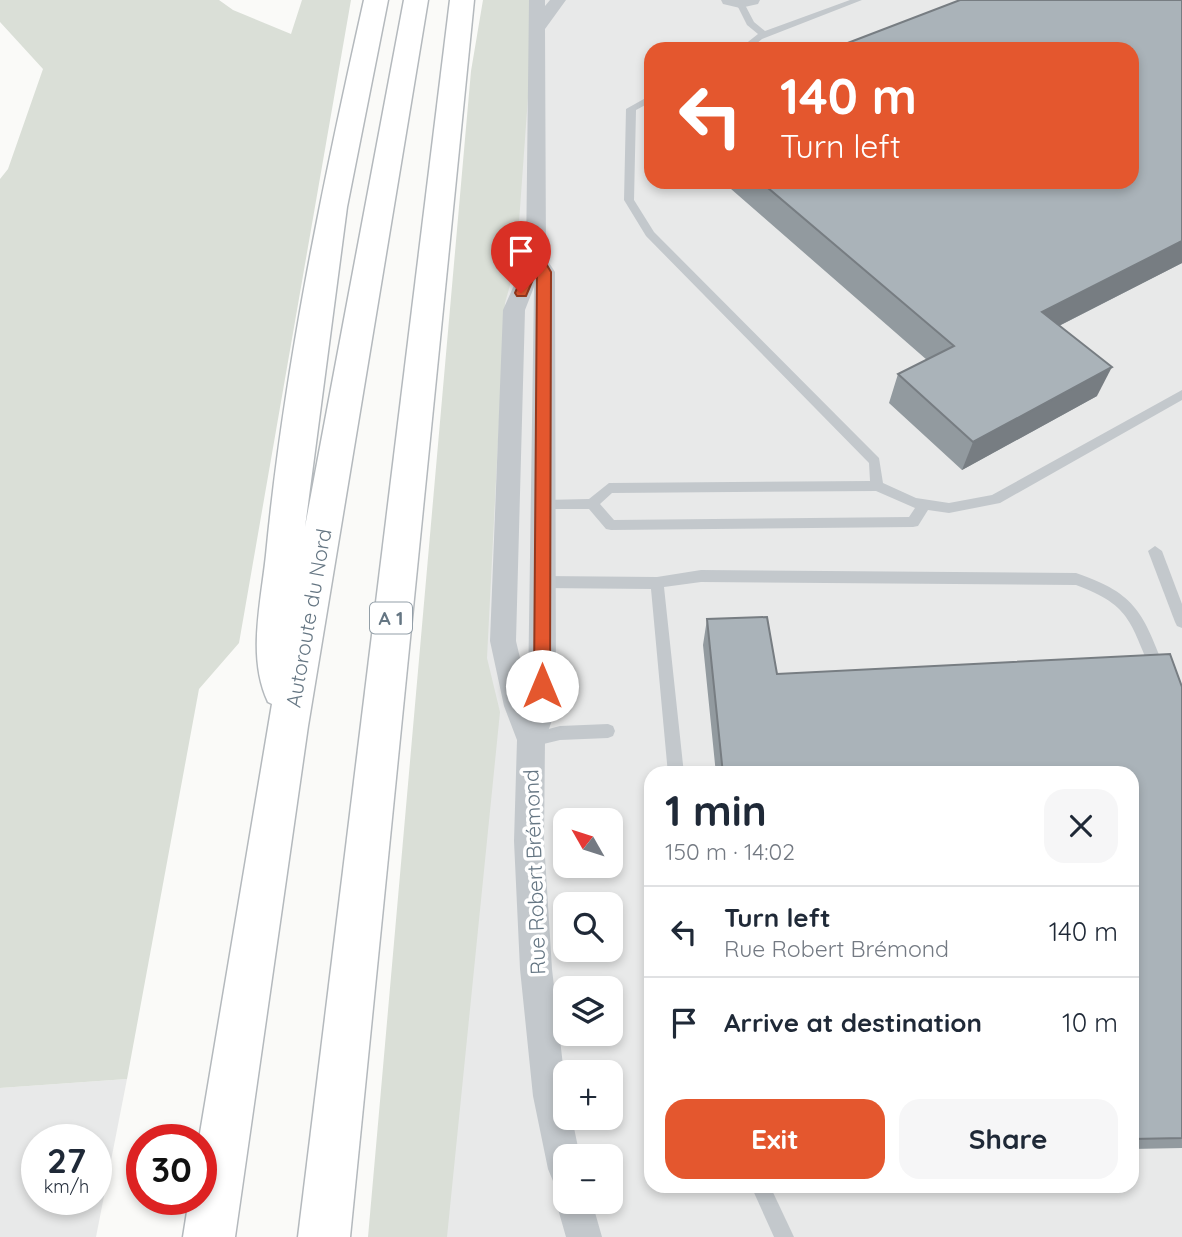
<!DOCTYPE html>
<meta charset="utf-8">
<style>
body{margin:0;font-family:Quicksand,sans-serif;background:#f6f6f7;color:#1f2937;height:100vh;display:flex;flex-direction:column;font-size:26px;white-space:nowrap}
*{box-sizing:border-box;margin:0}
p{font-size:23px;color:#747a83}
.icon{flex:none;width:38px;height:38px;fill:none;stroke:currentColor;stroke-width:2;stroke-linecap:round;stroke-linejoin:round}
.map{position:relative;flex:1;overflow:hidden}
.panel{position:absolute;left:644px;top:766px;width:495px;height:427px;display:flex;flex-direction:column;background:#fff;border-radius:21px;box-shadow:0 4px 10px #0003}
.panel>*{flex:none}
.guide{position:absolute;left:644px;top:42px;width:495px;height:147px;border-radius:21px;box-shadow:0 4px 10px #0003;background:#e4572e;color:#fff;overflow:hidden}
.needle{width:46px;rotate:309deg}
.fabs{position:absolute;left:553px;top:808px;display:grid;gap:14px}
.fabs a{display:grid;place-items:center;width:70px;height:70px;border-radius:14px;background:#fff;box-shadow:0 4px 10px #0003;font-size:35px}
.speed{position:absolute;left:21px;top:1124px;display:flex;gap:14px;font-size:35px;font-weight:700;text-align:center}
.speed>*{display:grid;place-content:center;width:91px;height:91px;border-radius:50%;background:#fff;box-shadow:0 4px 10px #0003;line-height:1}
.speed small{font-size:18px;font-weight:400}
.speed .limit{border:10px solid #d22;background:#fff;color:#111}
.pin{position:absolute;display:grid;place-items:center;width:60px;height:60px;color:#fff;margin:-72px -30px;border-radius:50% 50% 50% 0;rotate:-45deg;box-shadow:0 0 7px #0007}
.pin .icon{rotate:45deg}
.me{position:absolute;width:77px;margin:-38px;rotate:0deg;stroke-linejoin:round;filter:drop-shadow(0 0 5px #0008)}
.turn{display:flex;align-items:center;gap:24px;height:147px;padding:0 21px;font-size:32px}
.turn .icon{width:91px;height:91px;stroke-width:2.5}
.turn b{display:block;font-size:49px;line-height:60px}
.round{display:grid;place-items:center;flex:none;width:74px;height:74px;border-radius:21px;background:#f6f6f7}
.summary{display:flex;align-items:center;justify-content:space-between;height:119px;padding:0 21px}
h1{font-size:42px;font-weight:700;line-height:52px}
.button{display:flex;gap:14px;margin-top:auto;padding:14px 21px}
.button a{flex:1;height:80px;border-radius:21px;background:#e4572e;color:#fff;font-size:28px;font-weight:700;line-height:80px;text-align:center}
.button a+a{background:#f6f6f7;color:#1f2937}
ul{padding:0;list-style:none}
li{display:flex;align-items:center;gap:21px;height:91px;padding:0 21px;border-top:2px solid #e0e1e3}
li div{flex:1}
li b{display:block;font-size:26px}
li em{font-style:normal}
.map>svg:first-child{display:block}
.built{fill:#e8e9e9;fill-rule:evenodd}
.green{fill:#dadfd7}
.lines{fill:none;stroke-linecap:round;stroke-linejoin:round}
.motorway-casing{stroke:#b4b9bd;stroke-width:3}
.service{fill:#c3c8cc;fill-rule:evenodd}
.minor{fill:#c3c8cc;fill-rule:evenodd}
.motorway{fill:#fff;fill-rule:evenodd}
.wall{fill:#929a9f}
.shaded-wall{fill:#777d82}
.building{fill:#aab3b9;stroke:#777d82;stroke-width:2}
.route{fill:#e4572e;stroke:#94391e;stroke-width:2}
.labels{text-anchor:middle;dominant-baseline:central;stroke-width:7;stroke-linejoin:round;paint-order:stroke}
.shield{fill:#fff;stroke:#939fa8;stroke-width:2}
.shield-label{font-size:19px;font-weight:bold;fill:#657683}
.street-label{font-size:21px;fill:#657683;stroke:#fff}
</style>
<div class="map">
<svg width="1182" height="1237" viewBox="0 0 1182 1237">
<rect width="100%" height="100%" fill="#fafaf8"/>
<g class="built">
<path d="M499 0H1182V1237H390ZM651 49H1132V182H651ZM651 774H1132V1186H651ZM565 821H611V866H565ZM565 905H611V950H565ZM565 989H611V1034H565ZM565 1073H611V1118H565ZM565 1157H611V1202H565Z"/>
<path d="M127 1079 96 1237H0V1088ZM37 1139H96V1199H37Z"/>
</g>
<g class="green">
<path d="M0 0H219L233 10 291 34 302 0H351L239 643 199 689 127 1079 0 1088V179L8 169 43 69 0 22Z"/>
<path d="M483 0H535L516 264 505 303 487 658 500 712 447 1237H368L471 71Z"/>
</g>
<g class="lines">
<g class="motorway-casing">
<g id="motorway">
<path d="M364 0H388L347 207 305 527 404 0H428L308 726 235 1237H183L189 1199H201V1139H199L272 704 268 702C247 658 261 602 266 555 284 368 323 183 364 0Z"/>
<path d="M450 0H474L350 1237H298Z"/>
</g>
</g>
<g class="service">
<path d="M850 0H862L762 39 750 49H739L758 34 747 25 736 3 737 1H743L754 22 765 31Z"/>
<path d="M651 95V102L636 110 634 200 654 232 879 458 883 483 916 498 949 503 992 495 1182 390V400L1000 503 949 513 928 510 918 526 913 527 611 530 606 529 589 509H538L536 505 543 500 589 499 609 483 870 481 869 463 646 236 624 200 626 109ZM876 491 915 508 909 517 614 520 600 504 612 493Z"/>
<path d="M1155 546 1162 551 1182 604V628L1177 626 1175 622 1148 551Z"/>
<path d="M701 570 1076 573C1138 594 1143 614 1166 672L1164 676 1159 678 1154 676C1130 626 1134 606 1076 585L701 582 664 587 684 774H668L651 589 543 588 538 586 536 582 538 578 543 576 657 577Z"/>
<path d="M608 724 613 726 615 731 613 736 608 738 560 740 531 747 526 745 523 740 526 735 560 726Z"/>
<path d="M751 1186H770L794 1237H774Z"/>
</g>
<g class="minor">
<path d="M529 0H545V6L550 0H566L545 29 546 258 555 272 556 709 545 740 544 841 552 969 565 1083V1118H572L580 1157H565V1186L553 1181 548 1169 533 1096 520 969 514 841 517 740 504 706 490 641 503 310 526 258ZM534 287 528 692 516 641 525 310Z"/>
<path d="M721 0H760L758 4 740 8 723 4Z"/>
<path d="M565 1188V1202H592L602 1237H566L556 1202 562 1190Z"/>
</g>
<use href="#motorway" class="motorway"/>
</g>
<g class="wall">
<path d="M1182 0V263L1059 326 1097 396 962 470 889 403 898 374 927 360 723 182H1132Z"/>
<path d="M707 619 777 674 1182 687V1148L1132 1149V774H716L703 645Z"/>
</g>
<g class="shaded-wall">
<path d="M1182 241V263L1029 341 1042 312Z"/>
<path d="M1112 367 1097 396 962 470 973 442Z"/>
</g>
<g class="building">
<path d="M960 0H1182V241L1042 312 1112 367 973 442 898 374 954 346 761 182H1132V49H832Z"/>
<path d="M803 45 808 49H793Z"/>
<path d="M767 617 777 674 1170 654 1182 687V1138L1132 1139V774H723L707 619Z"/>
</g>
<path class="route" d="M536 254 541 255 551 272 550 686 548 691H536L534 686 537 270 526 296H517L515 293 530 258Z"/>
<g class="labels">
<rect class="shield" x="370" y="602.5" width="42" height="31" rx="5"/>
<g class="shield-label">
<text x="391" y="618">A 1</text>
</g>
<g class="street-label">
<text transform="translate(308 618) rotate(-80)">Autoroute du Nord</text>
<text transform="translate(534 872) rotate(-92)">Rue Robert Brémond</text>
</g>
</g>
</svg>
<div class="fabs">
<a><svg class="needle" viewBox="-14 -14 28 28"><path d="M0-13l5 13h-10z" fill="#e53935"/><path d="M0 13l5-13h-10z" fill="#747a83"/></svg></a>
<a><svg class="icon" aria-label="search" viewBox="0 0 24 24"><circle cx="10" cy="10" r="6"/><path d="M15 15l6 6"/></svg></a>
<a><svg class="icon" aria-label="layers" viewBox="0 0 24 24"><path d="M12 4l9 5-9 5-9-5zM3 14l9 5 9-5"/></svg></a>
<a>+</a>
<a>−</a>
</div>
<div class="speed"><div>27<small>km/h</small></div><div class="limit">30</div></div>
<div class="pin" style="left:521px;top:293px;background:#d93025"><svg class="icon" aria-label="arrive" viewBox="0 0 24 24"><path d="M6 21V4h12l-3 4 3 4H6"/></svg></div>
<svg class="me" style="left:542px;top:686px" viewBox="-20 -20 40 40"><circle r="19" fill="#fff"/><path d="M0-13L10 11 0 6-10 11z" fill="#e4572e"/></svg>
<div class="guide">
<div class="turn"><svg class="icon" aria-label="left" viewBox="0 0 24 24"><path d="M17 20v-9H6M10 6l-5 5 5 5"/></svg><div><b>140 m</b>Turn left</div></div>
</div>
<section class="panel">
<div class="summary"><div><h1>1 min</h1><p>150 m · 14:02</p></div><a class="round"><svg class="icon" aria-label="close" viewBox="0 0 24 24"><path d="M6 6l12 12M18 6L6 18"/></svg></a></div>
<ul>
<li><svg class="icon" aria-label="left" viewBox="0 0 24 24"><path d="M17 20v-9H6M10 6l-5 5 5 5"/></svg><div><b>Turn left</b><p>Rue Robert Brémond</p></div><em>140 m</em></li>
<li><svg class="icon" aria-label="arrive" viewBox="0 0 24 24"><path d="M6 21V4h12l-3 4 3 4H6"/></svg><div><b>Arrive at destination</b></div><em>10 m</em></li>
</ul>
<div class="button"><a>Exit</a><a>Share</a></div>
</section>
</div>
